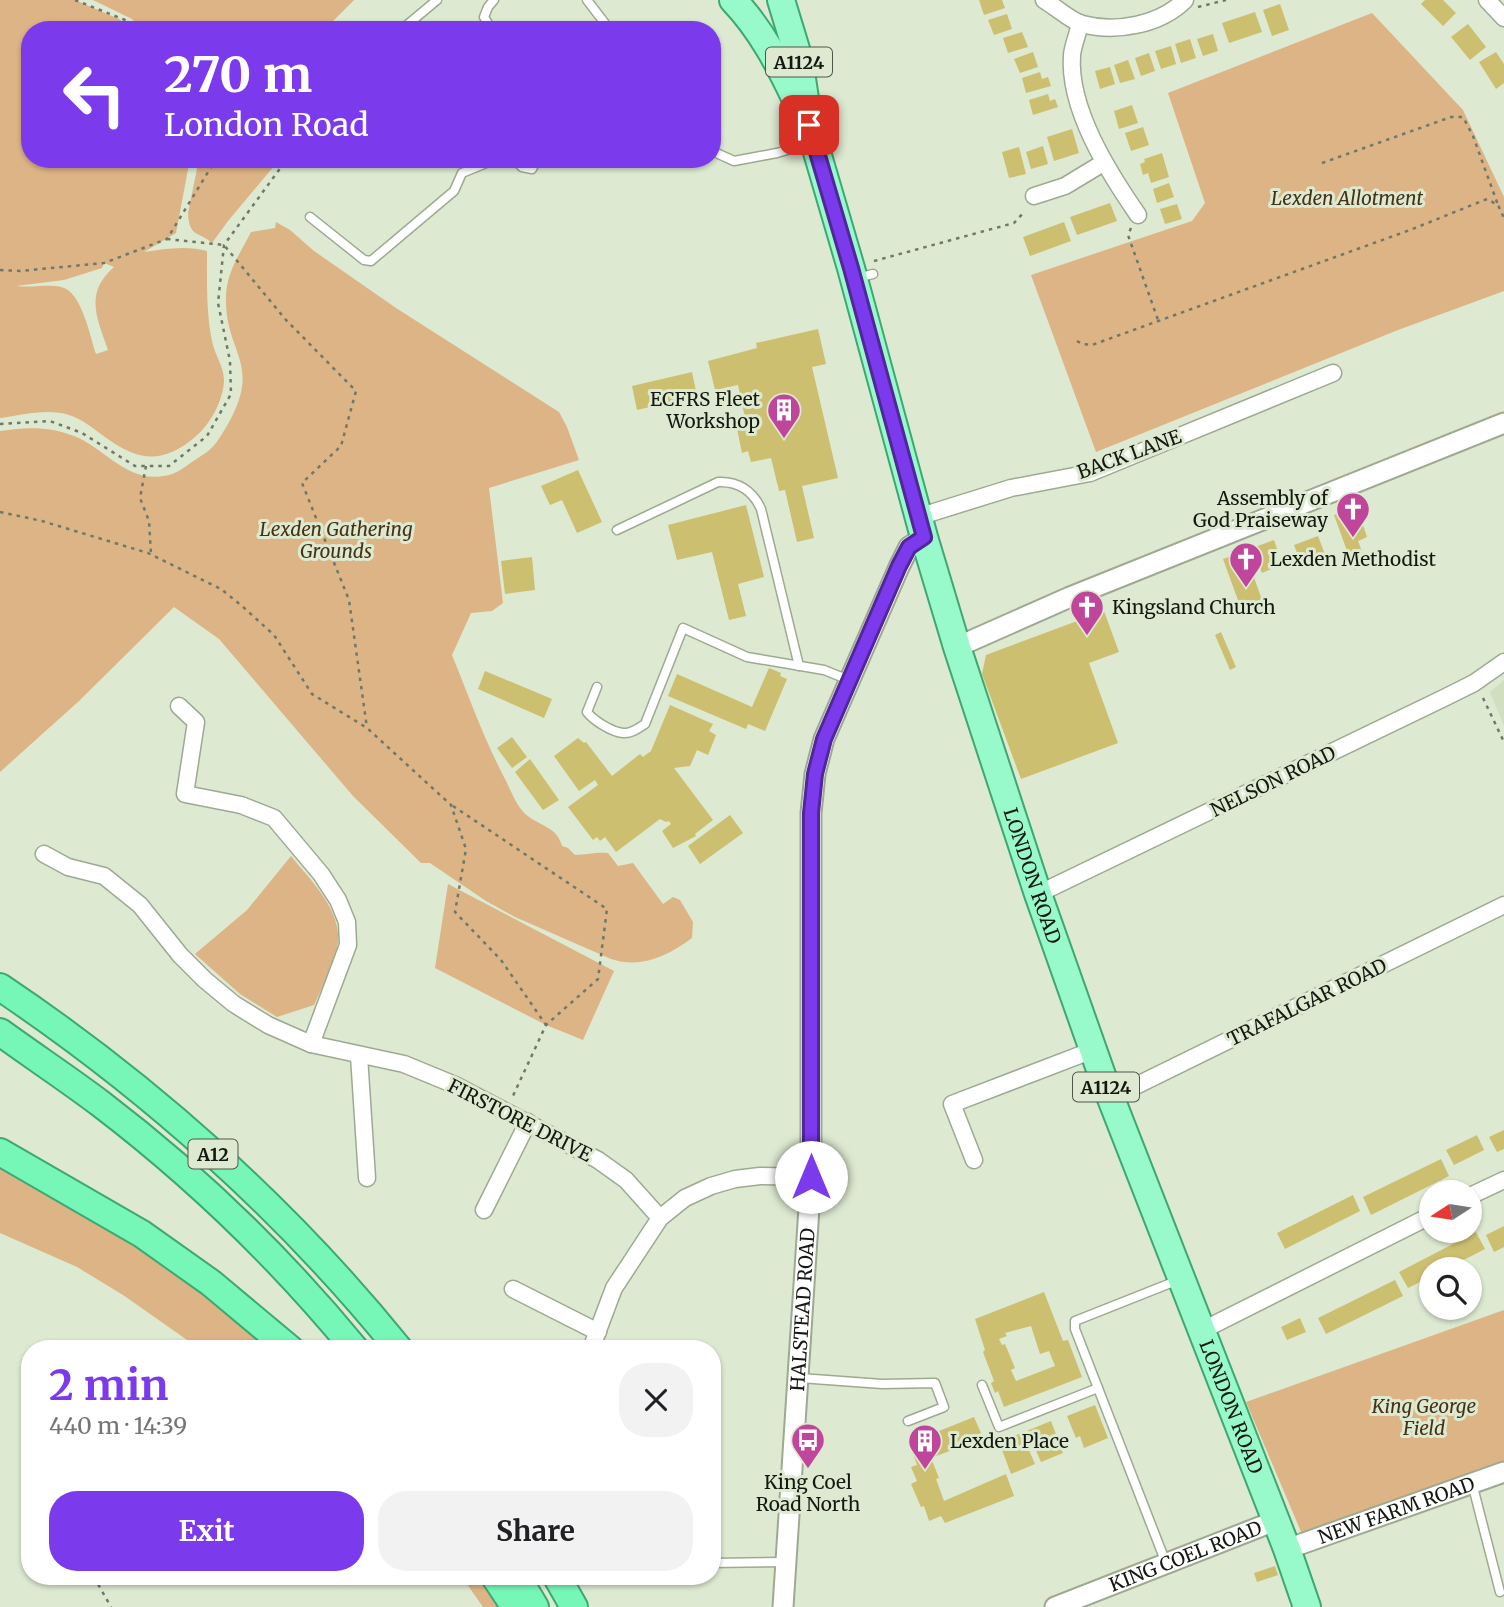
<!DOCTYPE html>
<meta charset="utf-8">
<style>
body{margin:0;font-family:Merriweather,serif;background:#f2f2f2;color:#202124;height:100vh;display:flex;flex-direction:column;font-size:26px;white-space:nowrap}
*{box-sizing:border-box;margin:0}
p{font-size:23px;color:#757577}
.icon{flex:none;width:38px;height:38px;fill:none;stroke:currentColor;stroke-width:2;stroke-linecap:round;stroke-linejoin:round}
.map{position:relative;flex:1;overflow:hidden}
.side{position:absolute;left:21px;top:1340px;width:700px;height:245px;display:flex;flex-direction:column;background:#fff;border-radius:28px;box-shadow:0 2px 5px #0004}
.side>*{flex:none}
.guide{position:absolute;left:21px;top:21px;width:700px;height:147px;border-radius:28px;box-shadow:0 2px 5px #0004;background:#7c3aed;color:#fff;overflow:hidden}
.needle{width:46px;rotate:258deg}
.controls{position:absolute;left:1419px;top:1180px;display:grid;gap:14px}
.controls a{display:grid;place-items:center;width:63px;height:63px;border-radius:50%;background:#fff;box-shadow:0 2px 5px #0004;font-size:35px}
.pin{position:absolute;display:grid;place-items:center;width:60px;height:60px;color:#fff;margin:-30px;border-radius:14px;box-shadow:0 4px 10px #0006}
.me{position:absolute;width:77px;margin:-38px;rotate:0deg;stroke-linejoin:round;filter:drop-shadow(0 0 5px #0008)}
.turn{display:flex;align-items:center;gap:24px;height:147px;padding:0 28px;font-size:32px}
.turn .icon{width:91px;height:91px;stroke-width:2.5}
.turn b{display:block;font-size:49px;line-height:60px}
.round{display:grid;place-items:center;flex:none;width:74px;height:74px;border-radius:28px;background:#f2f2f2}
.head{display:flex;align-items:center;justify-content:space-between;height:119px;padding:0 28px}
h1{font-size:42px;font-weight:700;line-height:52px;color:#7c3aed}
.button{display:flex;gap:14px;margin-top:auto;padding:14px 28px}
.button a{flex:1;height:80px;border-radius:28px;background:#7c3aed;color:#fff;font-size:28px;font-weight:700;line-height:80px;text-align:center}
.button a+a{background:#f2f2f2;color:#202124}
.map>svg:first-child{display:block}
.built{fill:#d0dfc0}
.green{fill:#ddb485;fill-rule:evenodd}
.building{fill:#cdbf70;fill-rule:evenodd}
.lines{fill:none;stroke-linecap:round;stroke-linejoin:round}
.service-casing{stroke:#9ea992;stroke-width:11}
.minor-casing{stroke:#9ea992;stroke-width:19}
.tertiary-casing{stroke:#9ea992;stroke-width:23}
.primary-casing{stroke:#3da872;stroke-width:30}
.trunk-casing{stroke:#3da872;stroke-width:30}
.path{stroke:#707869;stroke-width:2.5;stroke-dasharray:3.5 5;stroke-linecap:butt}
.service{stroke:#fff;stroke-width:8}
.minor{stroke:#fff;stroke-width:16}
.tertiary{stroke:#fff;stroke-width:19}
.primary{stroke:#98f9ca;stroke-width:26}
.trunk{stroke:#76f7b8;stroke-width:26}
.route-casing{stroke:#51269a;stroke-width:18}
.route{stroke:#7c3aed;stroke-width:12}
.labels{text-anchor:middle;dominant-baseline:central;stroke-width:6;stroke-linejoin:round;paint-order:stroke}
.shield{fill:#dde9d1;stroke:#50574a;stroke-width:2}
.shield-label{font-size:18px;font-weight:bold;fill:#141810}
.park-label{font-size:19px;font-style:italic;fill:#473115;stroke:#dde9d1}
.poi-label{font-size:19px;fill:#141810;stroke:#dde9d1;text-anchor:start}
.street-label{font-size:19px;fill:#141810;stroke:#dde9d1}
</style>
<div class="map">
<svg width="1504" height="1607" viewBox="0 0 1504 1607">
<rect width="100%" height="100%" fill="#dde9d1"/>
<path class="built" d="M1504 680V726L1490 692Z"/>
<g class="green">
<path d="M0 0H75L119 19 133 30H30V159H190L176 233 144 252C163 249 187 245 207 251 207 280 206 312 212 341 215 356 224 366 224 381 223 401 210 425 195 437 163 464 139 462 105 437 94 429 82 419 69 415 47 408 22 415 0 418ZM104 263 114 267C84 293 97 318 108 350L96 354C90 337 82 291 61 287 47 284 31 288 16 286L64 280 102 268Z"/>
<path d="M93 0H354L324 30H143L132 19Z"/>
<path d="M1372 13 1463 110 1504 197V291L1398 330 1096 452 1031 275 1192 221 1205 203 1168 93Z"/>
<path d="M199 159H280L228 221 212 243C199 231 189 238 188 213Z"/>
<path d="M276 222 290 230 314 251 396 308 559 412 567 427 579 460 489 488 503 603 492 611 471 613 452 655C469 697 484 739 505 779 510 789 514 800 520 808 534 827 556 823 562 846L568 848 575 855C587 855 595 852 608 853L618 866 633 863 663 904 673 897 680 900 693 922 692 938C668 956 641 969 611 959L515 917 486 901 430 863H421L353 796 219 639 174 607 79 701 0 772V431C26 427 49 426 74 436 107 449 127 485 169 475 179 473 191 462 201 456 214 449 221 436 228 424 263 362 224 353 226 296 227 271 240 254 251 232L275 228Z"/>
<path d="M291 856C311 881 345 913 337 948 333 967 322 987 314 1005L277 1017 240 994 195 954 247 910Z"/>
<path d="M448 884 614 971 583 1040 546 1025 435 968Z"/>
<path d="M0 1160 158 1251 286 1349H200L123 1295 77 1267 0 1233Z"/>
<path d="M1504 1310V1469L1302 1534 1246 1402Z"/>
<path d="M462 1577H484L503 1607H483Z"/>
</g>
<g class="building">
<path d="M979 0H1002L1005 8 984 15Z"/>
<path d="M1425 0H1443L1456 13 1443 26 1421 4Z"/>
<path d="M1280 4 1289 30 1272 36 1263 10Z"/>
<path d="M1255 12 1262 32 1229 43 1222 23Z"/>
<path d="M1007 14 1012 29 994 35 988 20Z"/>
<path d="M1468 24 1486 47 1470 60 1451 37Z"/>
<path d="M1022 32 1028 47 1008 53 1003 38Z"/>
<path d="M1213 34 1218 51 1203 56 1197 39Z"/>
<path d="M1190 39 1196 58 1181 63 1175 44Z"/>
<path d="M1171 46 1176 64 1161 69 1155 51Z"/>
<path d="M1033 52 1038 67 1020 73 1014 59Z"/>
<path d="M1496 52 1504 64V83L1496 89 1479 62Z"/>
<path d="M1149 53 1155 71 1141 76 1135 58Z"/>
<path d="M1128 60 1135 79 1120 83 1114 65Z"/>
<path d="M1110 67 1115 84 1100 89 1095 71Z"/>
<path d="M1040 72 1042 79 1048 77 1051 86 1026 93 1022 78Z"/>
<path d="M1048 94 1050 101 1055 99 1058 107 1033 115 1029 100Z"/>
<path d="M1132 105 1138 123 1119 129 1114 111Z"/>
<path d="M1143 127 1149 145 1131 151 1125 133Z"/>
<path d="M1072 129 1079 153 1054 161 1047 137Z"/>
<path d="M1043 146 1048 164 1031 169 1026 152Z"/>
<path d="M1019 147 1026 174 1009 178 1002 152Z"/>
<path d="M1162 153 1169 177 1151 183 1148 173 1143 175 1140 164 1145 162 1144 159Z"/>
<path d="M1169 183 1174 197 1157 203 1153 189Z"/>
<path d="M1110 203 1117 221 1077 235 1070 217Z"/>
<path d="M1177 204 1182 219 1165 224 1160 209Z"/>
<path d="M1064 222 1071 241 1030 256 1023 237Z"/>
<path d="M818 329 826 364 812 367 838 478 802 486 814 538 797 542 785 490 779 491 771 458 751 462 748 451 742 453 737 429 747 427 738 385 715 390 708 361 757 348 756 343Z"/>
<path d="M692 372 697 396 637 410 632 386Z"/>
<path d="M578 470 602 522 577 533 562 500 550 505 541 486Z"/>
<path d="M746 505 764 577 738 584 746 616 729 620 712 552 677 560 668 525Z"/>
<path d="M1350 509 1358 524 1362 522 1367 537 1358 541 1367 565 1354 570 1334 515Z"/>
<path d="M1318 536 1326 557 1302 566 1294 545Z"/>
<path d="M1274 540 1278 552 1270 556 1274 568 1262 573 1252 548Z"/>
<path d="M1239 553 1248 577 1253 575 1265 608 1248 614 1243 601 1239 603 1223 559Z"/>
<path d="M532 557 535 590 505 594 501 561Z"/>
<path d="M1104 611 1119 652 1089 663 1118 743 1021 779 982 674 986 655Z"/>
<path d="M1221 632 1236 667 1230 670 1215 635Z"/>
<path d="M769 668 781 673 780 676 787 679 765 731 748 724 746 729 668 696 677 674 752 707Z"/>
<path d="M485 671 552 699 544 718 478 689Z"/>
<path d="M670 705 713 724 709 731 716 735 708 755 697 750 690 766 674 768 713 820 695 834 696 836 673 848 662 831 671 824 669 821 666 822 660 819 616 852 605 837 600 841 597 837 593 840 568 807 598 785 595 780 579 791 554 756 578 738 584 743 586 742 612 776 640 754 643 757 651 751Z"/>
<path d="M512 737 527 757 512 768 497 748Z"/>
<path d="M530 759 559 800 543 810 515 772Z"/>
<path d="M730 815 743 833 700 864 688 846Z"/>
<path d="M1504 1130V1149L1497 1152 1489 1137Z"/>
<path d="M1477 1135 1484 1150 1454 1165 1446 1150Z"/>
<path d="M1441 1159 1449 1176 1371 1215 1363 1197Z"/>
<path d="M1353 1195 1360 1211 1285 1249 1277 1233Z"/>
<path d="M1504 1226V1247L1494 1252 1486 1235Z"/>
<path d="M1476 1232 1485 1249 1446 1269H1432V1276L1408 1288 1399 1272Z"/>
<path d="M1395 1280 1403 1296 1326 1334 1318 1318Z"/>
<path d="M1044 1292 1063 1341 1068 1340 1082 1377 1004 1407 998 1391 995 1393 991 1383 994 1381 983 1352 985 1350 975 1319ZM1031 1326 1040 1354 1049 1351 1055 1366 1016 1381 1011 1370 1015 1368 1005 1344 1002 1345 999 1339 1007 1336 1005 1333Z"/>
<path d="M1300 1318 1306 1332 1287 1340 1281 1327Z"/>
<path d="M1095 1405 1108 1438 1084 1448 1080 1436 1076 1438 1067 1416Z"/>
<path d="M974 1417 981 1433 953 1444 955 1449 931 1458 939 1478 936 1479 944 1501 1006 1474 1014 1496 945 1523 941 1516 929 1521 924 1506 921 1507 911 1484 917 1481 911 1467 917 1465 909 1443Z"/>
<path d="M1051 1421 1063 1453 1041 1462 1034 1446 1028 1448 1035 1464 1011 1474 999 1442Z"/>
<path d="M1275 1566 1278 1575 1257 1582 1254 1573Z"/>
</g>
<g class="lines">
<g class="service-casing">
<g id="service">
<path d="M587 0 610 30"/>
<path d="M401 30 437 0"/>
<path d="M492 30 484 17 488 7 494 0"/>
<path d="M712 151 734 161 777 153 810 143"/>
<path d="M514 159 522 167 532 169 537 159"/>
<path d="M310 217 364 260 371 261 454 191 462 173 496 159"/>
<path d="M857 278 873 274"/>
<path d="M617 530 718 482C738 481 753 491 761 509L799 666"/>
<path d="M597 687 587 712C594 721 612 732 623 733 631 734 639 728 645 724L683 628 747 657 824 670 849 680"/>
<path d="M800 1378 882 1384 935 1383 944 1407 908 1421"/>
<path d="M982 1385 999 1427 1098 1388"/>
<path d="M1472 1483 1500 1592"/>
<path d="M712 1563 787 1562"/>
<path d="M1166 1563 1075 1329V1321L1176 1281"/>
</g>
</g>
<g class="minor-casing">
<g id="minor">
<path d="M1044 0C1056 7 1069 20 1082 24 1116 33 1160 25 1185 0"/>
<path d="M1487 0 1504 18"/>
<path d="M1080 23C1078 34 1073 45 1072 55 1068 109 1109 173 1138 215"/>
<path d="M1034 196 1065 186 1103 163"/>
<path d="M918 517 1011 488 1090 473 1333 373"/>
<path d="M179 706 196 722 185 794 241 805 274 818 321 874 338 900 347 922 348 945 311 1044"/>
<path d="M44 854 68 867 104 876 140 905 180 955 205 980 234 1004 268 1025 311 1044 404 1064 455 1085 598 1160 626 1180 660 1218"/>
<path d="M1038 894 1446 697 1474 683 1504 662"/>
<path d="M359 1056 367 1178"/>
<path d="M1111 1098 1504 905"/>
<path d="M974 1160 952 1104 1093 1050"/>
<path d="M1470 1196 1504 1180"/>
<path d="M484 1210 528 1122"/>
<path d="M513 1289 598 1332"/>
<path d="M1201 1331 1432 1215"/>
<path d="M591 1349 614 1288 660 1218 685 1198 711 1186 735 1179 760 1176 811 1177"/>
</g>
</g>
<g class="tertiary-casing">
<g id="tertiary">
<path d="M957 647 1070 597 1504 423"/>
<path id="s1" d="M1287 1549 1504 1472"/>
<path id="s2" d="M783 1607 811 1177V813L815 774 824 739 899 567 909 547 924 537"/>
<path id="s3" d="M1055 1607 1275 1521"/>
</g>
</g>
<g class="primary-casing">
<g id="primary">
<path d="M733 0C761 29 780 66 797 102"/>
<path id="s4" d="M781 0 799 59 809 125 851 268 924 537 957 647 1038 894 1103 1078 1287 1549 1307 1607"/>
</g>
</g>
<g class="trunk-casing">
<g id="trunk">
<path d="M0 987C149 1087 287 1210 399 1349"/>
<path d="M0 1032C33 1056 68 1079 101 1104 194 1175 281 1259 355 1349"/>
<path d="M0 1152 142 1234 211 1283 290 1349"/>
<path d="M495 1577 515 1607"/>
<path d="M517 1577 535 1607"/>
<path d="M557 1577 574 1607"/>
</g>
</g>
<g class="path">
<path d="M75 0 150 30"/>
<path d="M1198 7 1226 0"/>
<path d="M1322 163 1451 117H1463L1473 136 1498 205"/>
<path d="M1131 228 1128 235 1158 320"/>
<path d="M167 239 224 245 286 320 356 391 341 446 302 483 349 600 367 728"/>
<path d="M874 261 1014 223 1025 211"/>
<path d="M0 270 20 271 104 263 167 239 216 159"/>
<path d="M1077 341 1082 344 1092 345 1410 230 1487 199 1498 205 1504 218"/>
<path d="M0 424 50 421 82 433 135 466H169L207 436 231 394 230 361 218 303 224 245 287 159"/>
<path d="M146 466 140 498 149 521 151 554"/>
<path d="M0 512 42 521 148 553 221 589 242 606 274 635 312 694 367 728 451 805 466 849 455 912 501 960 546 1025"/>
<path d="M1483 698 1504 742"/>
<path d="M453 806 607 909 598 979 546 1025 512 1098"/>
<path d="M94 1577 111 1607"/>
</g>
<use href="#service" class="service"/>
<use href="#minor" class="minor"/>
<use href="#tertiary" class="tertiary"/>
<use href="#primary" class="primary"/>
<use href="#trunk" class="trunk"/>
</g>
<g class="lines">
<g class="route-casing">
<path id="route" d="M809 125 851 268 924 537 909 547 899 566 824 739 815 774 811 813V1177"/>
</g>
<use href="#route" class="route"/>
</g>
<defs>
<g id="building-pin" transform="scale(1.75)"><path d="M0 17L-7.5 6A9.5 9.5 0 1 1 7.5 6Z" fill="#bf469a" stroke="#dde9d1"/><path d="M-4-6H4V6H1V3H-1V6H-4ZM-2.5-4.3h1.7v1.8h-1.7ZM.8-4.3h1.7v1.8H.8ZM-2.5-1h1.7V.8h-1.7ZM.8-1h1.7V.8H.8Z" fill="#fff"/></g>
<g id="church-pin" transform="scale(1.75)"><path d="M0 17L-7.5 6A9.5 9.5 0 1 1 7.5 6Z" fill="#bf469a" stroke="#dde9d1"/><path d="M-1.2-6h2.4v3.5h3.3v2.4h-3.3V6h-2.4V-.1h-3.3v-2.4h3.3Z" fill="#fff"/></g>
<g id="bus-pin" transform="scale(1.75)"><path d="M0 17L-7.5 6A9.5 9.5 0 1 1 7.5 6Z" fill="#bf469a" stroke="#dde9d1"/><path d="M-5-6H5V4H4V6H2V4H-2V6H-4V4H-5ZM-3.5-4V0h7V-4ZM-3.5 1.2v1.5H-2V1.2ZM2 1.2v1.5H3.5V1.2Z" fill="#fff"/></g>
</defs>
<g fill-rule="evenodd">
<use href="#building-pin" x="784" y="410"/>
<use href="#church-pin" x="1353" y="509"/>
<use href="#church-pin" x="1246" y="559"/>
<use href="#church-pin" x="1087" y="607"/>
<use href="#bus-pin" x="808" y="1440"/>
<use href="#building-pin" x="925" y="1441"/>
</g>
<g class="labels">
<g class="shield">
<rect x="766" y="47.5" width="66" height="29" rx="5"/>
<rect x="1073" y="1072.5" width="66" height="29" rx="5"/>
<rect x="188.5" y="1139.5" width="49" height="29" rx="5"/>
</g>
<g class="shield-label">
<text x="799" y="62">A1124</text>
<text x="1106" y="1087">A1124</text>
<text x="213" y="1154">A12</text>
</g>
<g class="park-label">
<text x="1347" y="198">Lexden Allotment</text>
<text x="336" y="529">Lexden Gathering<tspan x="336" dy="22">Grounds</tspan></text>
<text x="1424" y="1406">King George<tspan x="1424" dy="22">Field</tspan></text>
</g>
<g class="poi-label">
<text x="760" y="399" text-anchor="end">ECFRS Fleet<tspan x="760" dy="22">Workshop</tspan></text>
<text x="1328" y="498" text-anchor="end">Assembly of<tspan x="1328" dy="22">God Praiseway</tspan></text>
<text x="1270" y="559">Lexden Methodist</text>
<text x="1112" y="607">Kingsland Church</text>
<text x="950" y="1441">Lexden Place</text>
<text x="808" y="1482" text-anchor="middle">King Coel<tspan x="808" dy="22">Road North</tspan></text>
</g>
<g class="street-label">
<text transform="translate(1129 454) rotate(-20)">BACK LANE</text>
<text transform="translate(1273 781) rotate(-26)">NELSON ROAD</text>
<text stroke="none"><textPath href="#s4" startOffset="912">LONDON ROAD</textPath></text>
<text transform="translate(1307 1002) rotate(-26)">TRAFALGAR ROAD</text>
<text transform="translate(520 1120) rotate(27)">FIRSTORE DRIVE</text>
<text stroke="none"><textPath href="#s2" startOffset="298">HALSTEAD ROAD</textPath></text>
<text stroke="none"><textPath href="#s4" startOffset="1479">LONDON ROAD</textPath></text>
<text stroke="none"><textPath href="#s1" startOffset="116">NEW FARM ROAD</textPath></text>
<text stroke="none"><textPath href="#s3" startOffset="140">KING COEL ROAD</textPath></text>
</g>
</g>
</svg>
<div class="controls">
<a><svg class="needle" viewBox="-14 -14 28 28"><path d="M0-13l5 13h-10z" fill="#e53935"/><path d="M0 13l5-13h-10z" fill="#757577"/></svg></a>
<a><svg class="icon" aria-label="search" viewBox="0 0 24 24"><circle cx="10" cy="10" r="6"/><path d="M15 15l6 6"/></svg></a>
</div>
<div class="pin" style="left:809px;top:125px;background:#d93025"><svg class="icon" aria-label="arrive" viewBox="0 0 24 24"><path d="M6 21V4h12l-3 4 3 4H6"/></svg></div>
<svg class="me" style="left:811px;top:1177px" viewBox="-20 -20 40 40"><circle r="19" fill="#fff"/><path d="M0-13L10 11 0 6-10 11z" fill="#7c3aed"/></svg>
<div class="guide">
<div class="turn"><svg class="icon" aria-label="left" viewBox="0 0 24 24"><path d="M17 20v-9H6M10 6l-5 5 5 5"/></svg><div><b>270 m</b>London Road</div></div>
</div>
<section class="side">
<div class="head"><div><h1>2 min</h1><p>440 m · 14:39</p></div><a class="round"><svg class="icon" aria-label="close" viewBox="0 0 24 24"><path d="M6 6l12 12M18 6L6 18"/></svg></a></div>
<div class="button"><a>Exit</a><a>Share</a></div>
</section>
</div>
